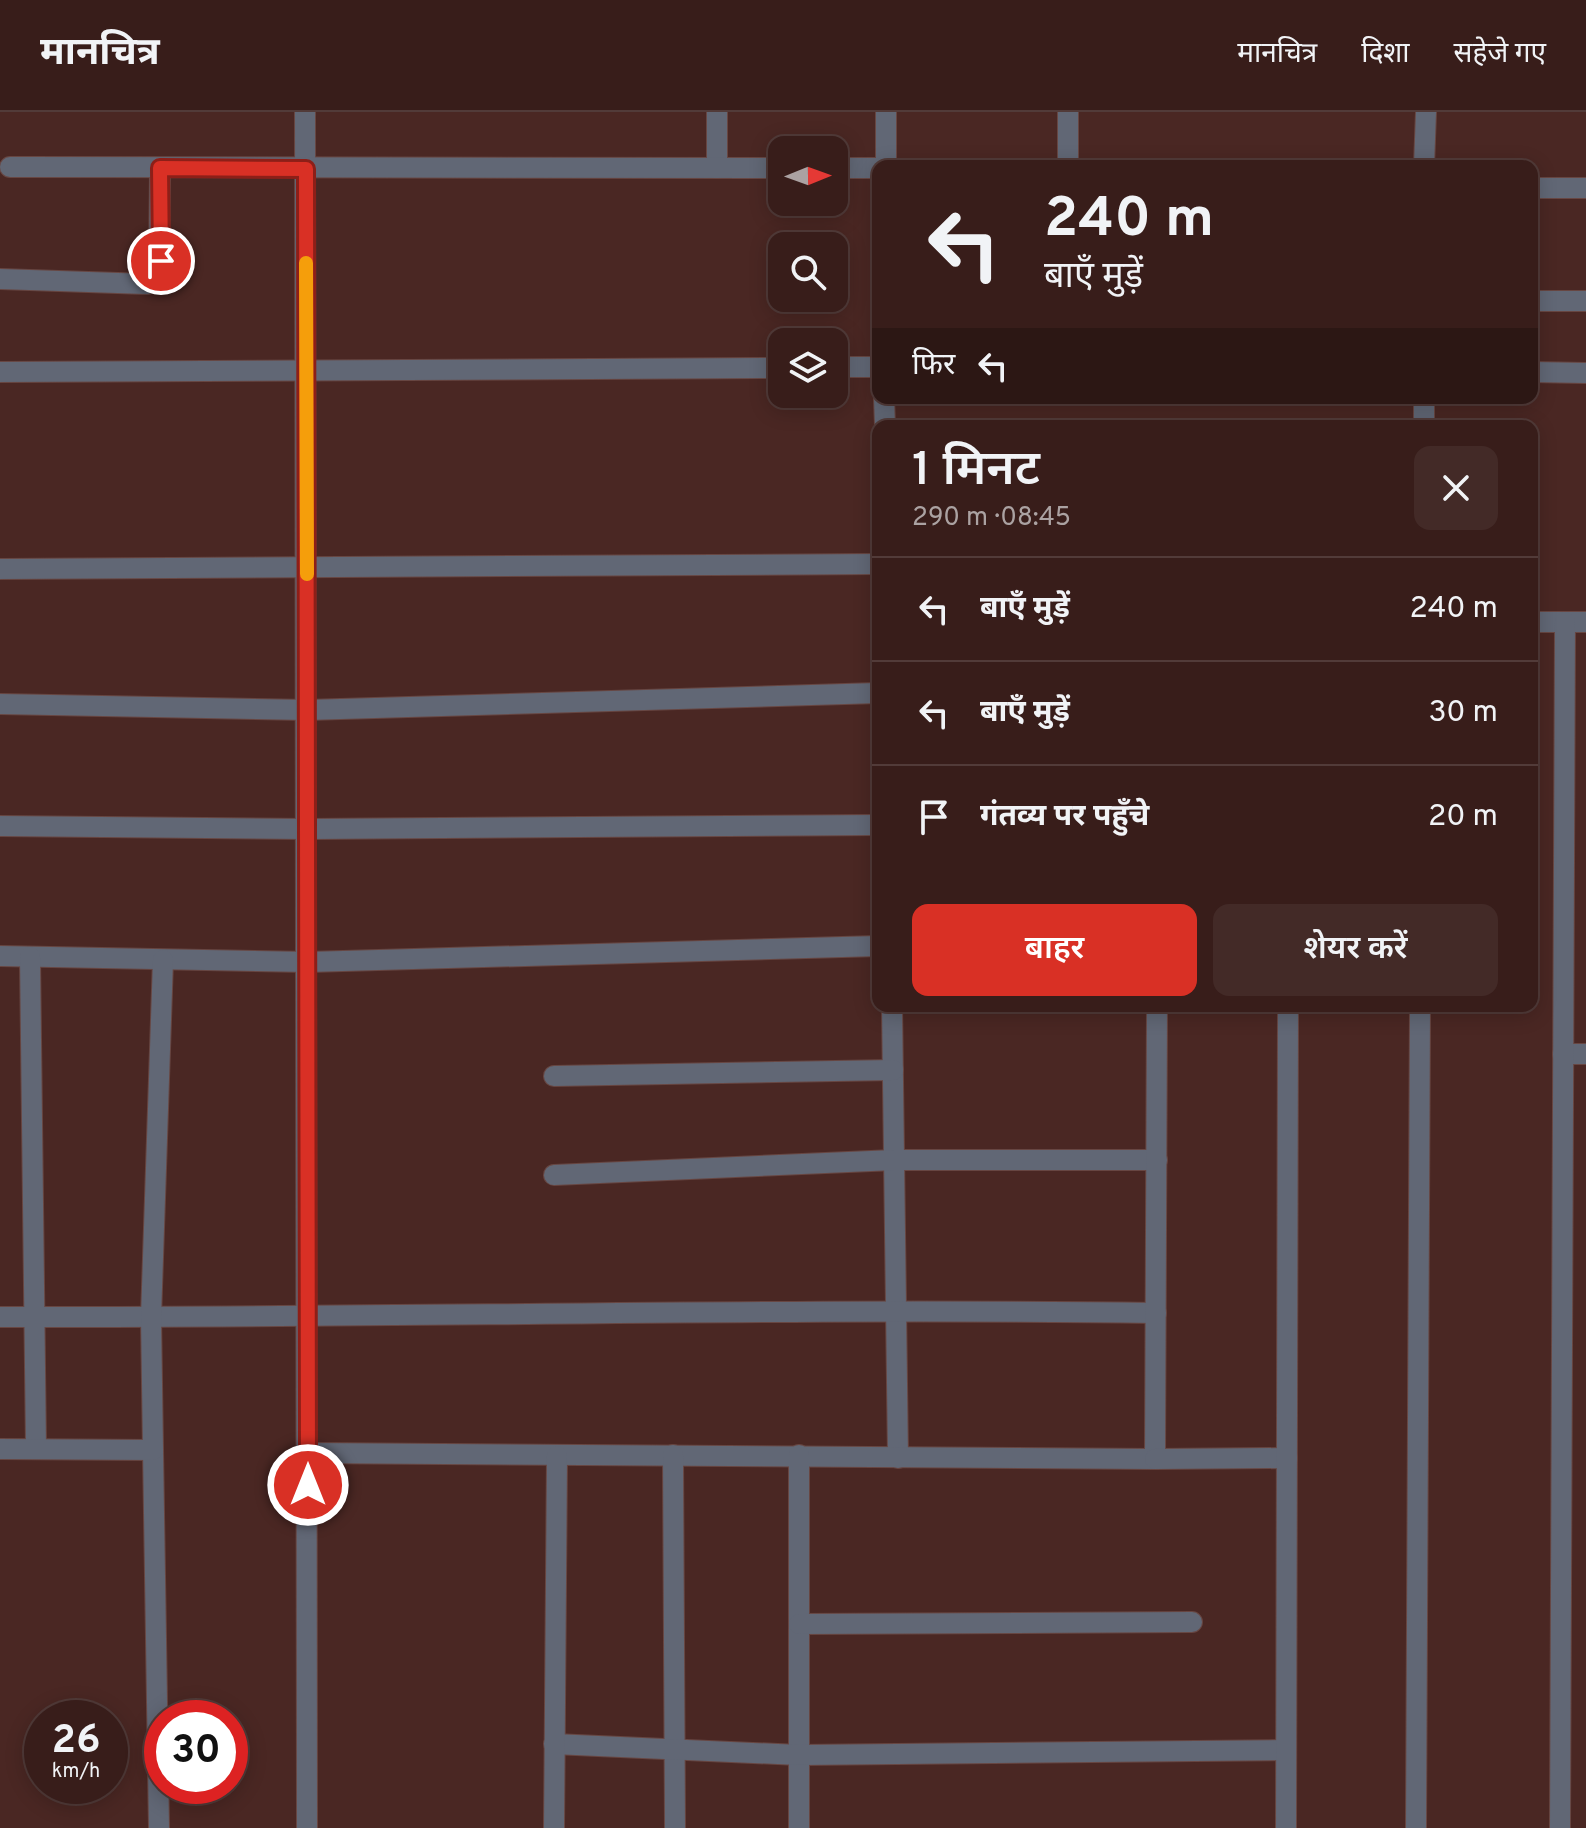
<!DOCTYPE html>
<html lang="hi">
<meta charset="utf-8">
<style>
body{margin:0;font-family:Overpass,"Noto Sans Devanagari",sans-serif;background:#432a27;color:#f1f3f6;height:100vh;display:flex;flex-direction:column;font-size:30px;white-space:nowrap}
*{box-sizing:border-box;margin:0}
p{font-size:26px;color:#aba2a2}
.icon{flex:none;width:44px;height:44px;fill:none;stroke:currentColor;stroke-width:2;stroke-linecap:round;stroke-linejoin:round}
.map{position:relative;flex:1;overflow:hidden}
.drawer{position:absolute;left:872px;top:308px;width:666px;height:592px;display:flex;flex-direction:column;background:#381d1a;border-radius:16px;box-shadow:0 4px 20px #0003,0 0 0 2px #523b39}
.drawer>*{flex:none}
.hud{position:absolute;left:872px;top:48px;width:666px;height:244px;border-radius:16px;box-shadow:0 4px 20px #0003,0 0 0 2px #523b39;background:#381d1a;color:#f1f3f6;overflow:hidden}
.needle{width:52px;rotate:89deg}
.buttons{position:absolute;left:768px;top:24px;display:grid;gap:16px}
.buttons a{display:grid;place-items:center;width:80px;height:80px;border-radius:16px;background:#381d1a;box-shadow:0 4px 20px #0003,0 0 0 2px #523b39;font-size:40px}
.speed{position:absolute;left:24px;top:1588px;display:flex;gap:16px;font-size:40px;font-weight:700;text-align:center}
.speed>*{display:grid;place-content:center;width:104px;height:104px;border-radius:50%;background:#381d1a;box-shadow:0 4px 20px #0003,0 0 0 2px #523b39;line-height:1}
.speed small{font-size:20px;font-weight:400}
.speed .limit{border:12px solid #d22;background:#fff;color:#111}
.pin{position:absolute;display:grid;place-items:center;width:68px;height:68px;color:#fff;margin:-34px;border:4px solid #fff;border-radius:50%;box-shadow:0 2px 8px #0007}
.me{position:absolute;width:88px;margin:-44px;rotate:0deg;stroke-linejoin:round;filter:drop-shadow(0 0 6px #0008)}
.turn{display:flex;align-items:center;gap:28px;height:168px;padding:0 40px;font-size:36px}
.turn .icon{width:104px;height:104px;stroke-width:2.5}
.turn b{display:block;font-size:56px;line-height:68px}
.then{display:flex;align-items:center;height:76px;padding:0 40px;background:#0003;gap:16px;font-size:30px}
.round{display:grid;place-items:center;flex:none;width:84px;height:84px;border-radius:16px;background:#432a27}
.summary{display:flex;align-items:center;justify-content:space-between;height:136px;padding:0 40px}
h1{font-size:48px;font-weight:600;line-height:60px}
.cta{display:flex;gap:16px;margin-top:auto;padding:16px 40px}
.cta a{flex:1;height:92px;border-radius:16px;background:#d93025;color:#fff;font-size:32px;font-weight:600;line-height:92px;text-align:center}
.cta a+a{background:#432a27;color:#f1f3f6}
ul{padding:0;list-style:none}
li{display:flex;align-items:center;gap:24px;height:104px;padding:0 40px;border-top:2px solid #523b39}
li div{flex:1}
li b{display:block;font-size:30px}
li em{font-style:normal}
header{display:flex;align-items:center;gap:48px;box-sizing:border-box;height:112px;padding:0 40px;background:#381d1a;border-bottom:2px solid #523b39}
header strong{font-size:38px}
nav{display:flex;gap:44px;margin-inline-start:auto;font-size:28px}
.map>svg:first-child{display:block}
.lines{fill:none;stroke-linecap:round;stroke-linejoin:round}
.service-casing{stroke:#674642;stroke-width:22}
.minor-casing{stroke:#674642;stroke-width:22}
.service{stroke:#616775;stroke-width:20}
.minor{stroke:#616775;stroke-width:20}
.route-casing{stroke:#8d1f18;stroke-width:20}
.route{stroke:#d93025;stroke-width:14}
.slow{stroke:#f59e0b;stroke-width:14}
</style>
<header>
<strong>मानचित्र</strong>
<nav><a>मानचित्र</a><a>दिशा</a><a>सहेजे गए</a></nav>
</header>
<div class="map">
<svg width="1586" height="1716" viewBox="0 0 1586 1716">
<rect width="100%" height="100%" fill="#4a2723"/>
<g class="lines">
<g class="service-casing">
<g id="service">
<path d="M717 0V56"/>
<path d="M153 1338 159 1716"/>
</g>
</g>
<g class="minor-casing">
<g id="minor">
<path d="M305 0 307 1716"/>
<path d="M1068 0V54"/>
<path d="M886 54V0"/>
<path d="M1424 54 1426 0"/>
<path d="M10 55 782 56"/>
<path d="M834 56H878"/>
<path d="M1532 76H1586"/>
<path d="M0 167 147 172 159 167 160 56"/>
<path d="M1532 189H1586"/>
<path d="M834 255H878"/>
<path d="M0 260 782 256"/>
<path d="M1532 260 1586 261"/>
<path d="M884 286 885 314"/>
<path d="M1424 314V286"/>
<path d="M0 457 878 452"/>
<path d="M1532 510H1586"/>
<path d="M0 592 307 598 878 581"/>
<path d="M0 714 307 717 878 713"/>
<path d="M0 844 308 850 878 834"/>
<path d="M30 845 36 1337"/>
<path d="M892 894 898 1346"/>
<path d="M1563 942H1586"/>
<path d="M554 964 893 958"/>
<path d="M554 1063 894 1048H1157"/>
<path d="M0 1205C385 1206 770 1196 1156 1201"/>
<path d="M0 1337 153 1338 151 1205 163 848"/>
<path d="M308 1341 1155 1347 1157 894"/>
<path d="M673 1343 675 1716"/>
<path d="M799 1343V1716"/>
<path d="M1155 1347 1287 1346"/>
<path d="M799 1512 1192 1510"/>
<path d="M554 1632 799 1643 1286 1638"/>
<path d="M554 1716 557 1344"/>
<path d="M1286 1716 1288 894"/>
<path d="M1416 1716 1420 894"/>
<path d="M1560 1716 1565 510"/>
</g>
</g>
<use href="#service" class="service"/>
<use href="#minor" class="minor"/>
</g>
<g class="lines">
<g class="route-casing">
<path id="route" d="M161 149 160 56 306 57 308 1373"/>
</g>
<use href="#route" class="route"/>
<path class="slow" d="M306 151 307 462"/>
</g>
</svg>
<div class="buttons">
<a><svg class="needle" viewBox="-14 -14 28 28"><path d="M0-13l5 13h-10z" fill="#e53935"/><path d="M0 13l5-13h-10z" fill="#aba2a2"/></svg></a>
<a><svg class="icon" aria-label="search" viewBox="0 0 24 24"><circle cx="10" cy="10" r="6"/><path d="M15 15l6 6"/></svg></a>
<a><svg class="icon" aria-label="layers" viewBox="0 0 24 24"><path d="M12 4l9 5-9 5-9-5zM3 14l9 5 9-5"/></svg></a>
</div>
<div class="speed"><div>26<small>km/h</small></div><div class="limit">30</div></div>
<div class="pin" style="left:161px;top:149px;background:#d93025"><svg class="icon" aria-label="arrive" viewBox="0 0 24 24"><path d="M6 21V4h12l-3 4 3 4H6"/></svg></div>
<svg class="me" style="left:308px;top:1373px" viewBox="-20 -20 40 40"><circle r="17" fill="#d93025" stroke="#fff" stroke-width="3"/><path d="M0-11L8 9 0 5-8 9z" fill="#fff"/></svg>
<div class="hud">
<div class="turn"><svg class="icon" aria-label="left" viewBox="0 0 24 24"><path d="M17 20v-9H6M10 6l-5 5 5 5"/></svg><div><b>240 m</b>बाएँ मुड़ें</div></div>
<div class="then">फिर<svg class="icon" aria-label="left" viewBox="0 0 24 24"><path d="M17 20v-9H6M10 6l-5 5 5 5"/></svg></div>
</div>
<section class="drawer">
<div class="summary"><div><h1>1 मिनट</h1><p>290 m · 08:45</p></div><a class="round"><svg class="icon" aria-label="close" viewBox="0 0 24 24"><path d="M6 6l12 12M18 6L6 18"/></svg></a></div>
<ul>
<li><svg class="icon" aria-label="left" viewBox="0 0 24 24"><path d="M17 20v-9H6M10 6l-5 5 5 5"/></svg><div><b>बाएँ मुड़ें</b></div><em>240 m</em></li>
<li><svg class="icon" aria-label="left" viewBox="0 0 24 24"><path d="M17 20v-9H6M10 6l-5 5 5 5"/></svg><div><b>बाएँ मुड़ें</b></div><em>30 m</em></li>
<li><svg class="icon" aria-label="arrive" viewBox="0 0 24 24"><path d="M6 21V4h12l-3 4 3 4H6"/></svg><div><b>गंतव्य पर पहुँचे</b></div><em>20 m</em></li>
</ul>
<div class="cta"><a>बाहर</a><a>शेयर करें</a></div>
</section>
</div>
